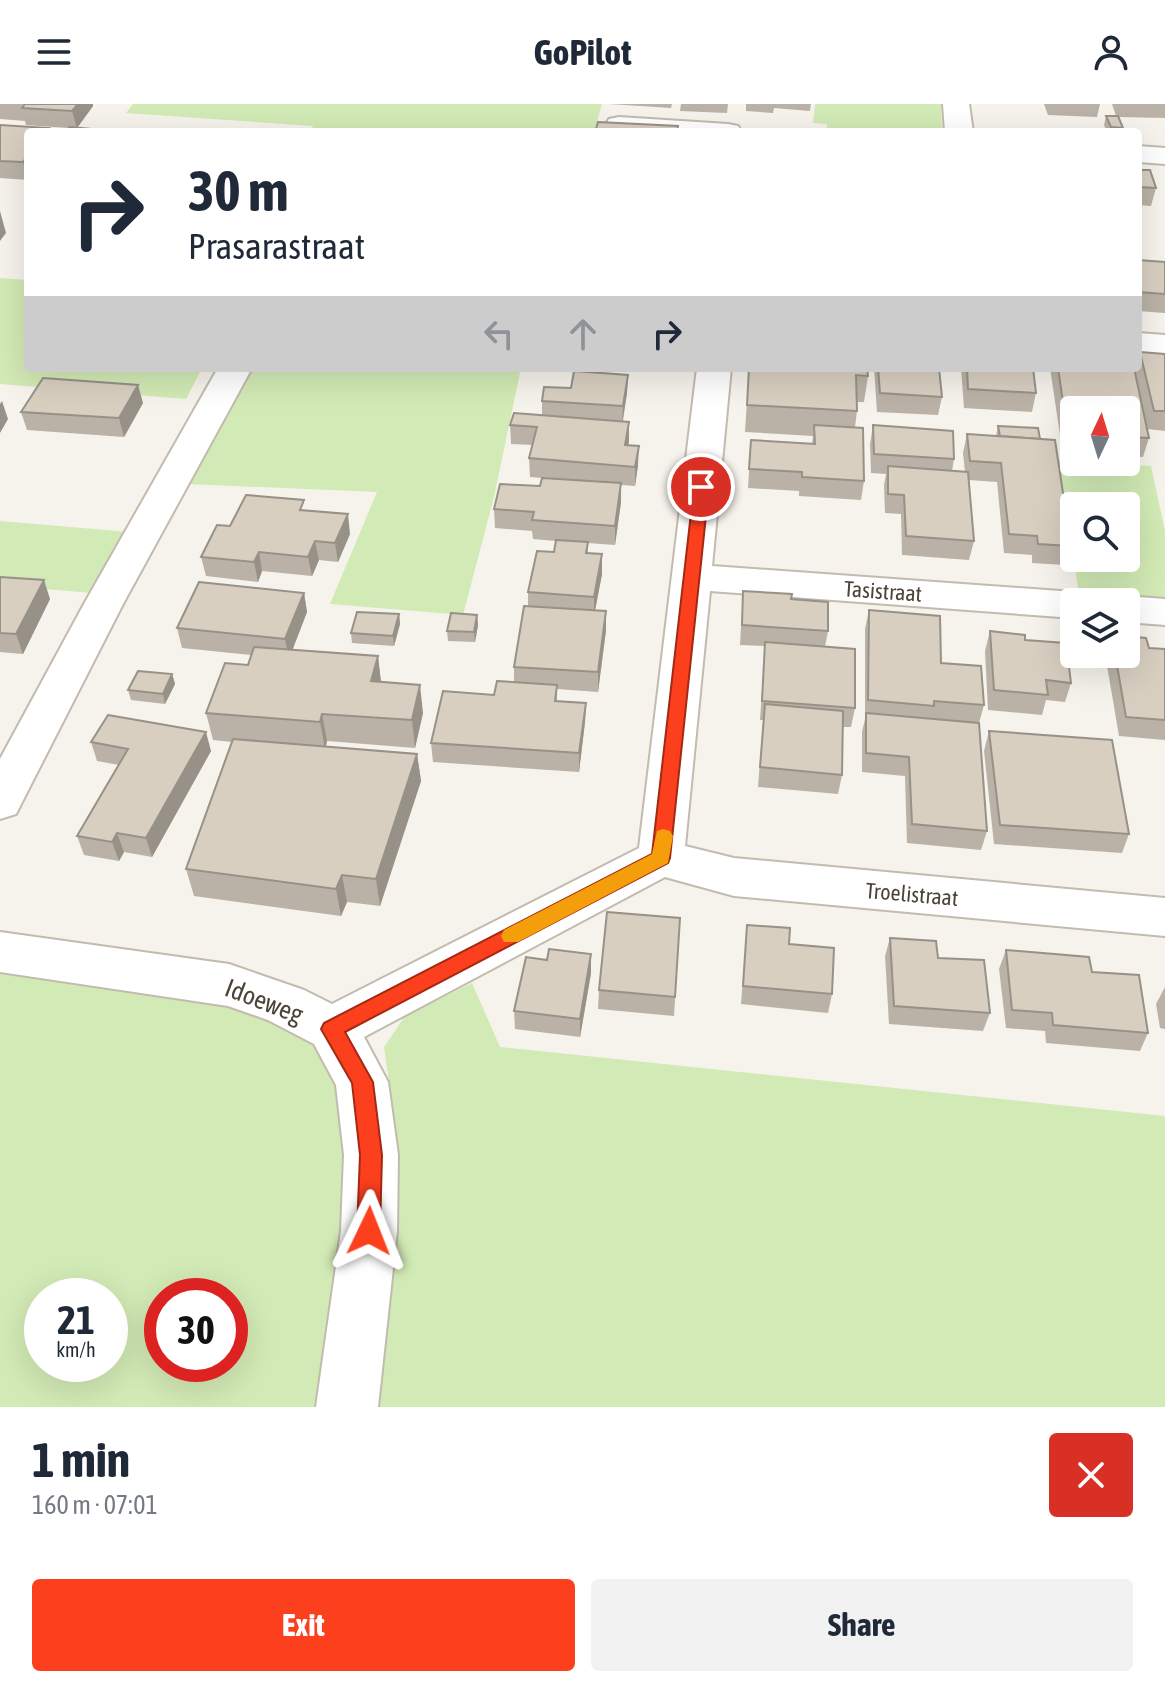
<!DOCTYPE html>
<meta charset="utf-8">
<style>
body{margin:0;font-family:"Asap Condensed",sans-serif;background:#f2f2f3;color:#1f2937;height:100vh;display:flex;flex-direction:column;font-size:30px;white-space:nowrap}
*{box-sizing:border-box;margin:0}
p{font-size:26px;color:#747a83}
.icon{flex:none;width:44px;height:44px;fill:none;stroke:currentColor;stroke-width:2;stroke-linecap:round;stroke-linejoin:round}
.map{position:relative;height:1303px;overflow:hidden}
.sheet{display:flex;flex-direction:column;background:#fff;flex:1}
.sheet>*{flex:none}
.top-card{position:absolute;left:24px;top:24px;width:1118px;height:244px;border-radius:8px;box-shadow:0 8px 32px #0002;background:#fff;color:#1f2937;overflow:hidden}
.needle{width:52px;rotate:4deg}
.buttons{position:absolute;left:1060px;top:292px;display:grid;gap:16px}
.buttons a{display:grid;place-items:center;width:80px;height:80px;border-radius:8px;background:#fff;box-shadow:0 8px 32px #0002;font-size:40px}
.speed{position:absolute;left:24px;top:1174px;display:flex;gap:16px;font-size:40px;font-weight:700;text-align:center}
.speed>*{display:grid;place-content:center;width:104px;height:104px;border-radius:50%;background:#fff;box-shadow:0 8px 32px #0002;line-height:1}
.speed small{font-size:20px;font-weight:400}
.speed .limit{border:12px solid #d22;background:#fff;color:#111}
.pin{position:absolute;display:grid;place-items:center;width:68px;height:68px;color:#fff;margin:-34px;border:4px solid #fff;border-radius:50%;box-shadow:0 2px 8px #0007}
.me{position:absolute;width:88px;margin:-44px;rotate:2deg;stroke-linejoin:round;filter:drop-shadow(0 0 6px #0008)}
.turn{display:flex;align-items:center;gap:28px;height:168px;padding:0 32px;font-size:36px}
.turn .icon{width:104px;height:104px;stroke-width:2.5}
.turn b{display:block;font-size:56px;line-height:68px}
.lanes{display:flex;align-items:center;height:76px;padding:0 32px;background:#0003;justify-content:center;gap:40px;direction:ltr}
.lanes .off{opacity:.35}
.round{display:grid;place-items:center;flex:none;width:84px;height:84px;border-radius:8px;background:#f2f2f3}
.summary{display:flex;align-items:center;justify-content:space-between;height:136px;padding:0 32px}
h1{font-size:48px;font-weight:700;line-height:60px}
.action{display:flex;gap:16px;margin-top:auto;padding:16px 32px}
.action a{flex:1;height:92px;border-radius:8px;background:#fc3f1d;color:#fff;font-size:32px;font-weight:700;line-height:92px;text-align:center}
.action a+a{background:#f2f2f3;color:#1f2937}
header{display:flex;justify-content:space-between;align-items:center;height:104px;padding:0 32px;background:#fff;font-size:36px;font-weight:700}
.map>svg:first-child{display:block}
.green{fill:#d2eab5;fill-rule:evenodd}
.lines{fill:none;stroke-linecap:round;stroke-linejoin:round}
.minor-casing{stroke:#c2bbae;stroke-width:4}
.minor{fill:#fff;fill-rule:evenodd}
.wall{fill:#bab2a6}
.shaded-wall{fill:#979187}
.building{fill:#d8cfc1;stroke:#979187;stroke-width:2}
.route{fill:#fc3f1d;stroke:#a42913;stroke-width:2}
.slow{fill:#f59e0b}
.labels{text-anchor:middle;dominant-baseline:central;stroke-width:7;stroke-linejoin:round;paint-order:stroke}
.street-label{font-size:22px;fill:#4b4439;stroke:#fff}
.near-street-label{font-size:26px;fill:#4b4439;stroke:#fff}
</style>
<header><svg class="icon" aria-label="menu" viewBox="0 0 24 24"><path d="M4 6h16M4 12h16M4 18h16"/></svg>GoPilot<svg class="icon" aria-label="person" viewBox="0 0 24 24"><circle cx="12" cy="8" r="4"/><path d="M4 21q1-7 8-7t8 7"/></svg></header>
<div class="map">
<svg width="1165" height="1303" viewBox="0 0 1165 1303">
<rect width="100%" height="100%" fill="#f6f3ec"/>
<g class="green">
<path d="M133 0H602L594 28H310L313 22 126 9Z"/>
<path d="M815 0H941L942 28H826L827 20 813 19Z"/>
<path d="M0 174 28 176V264H202L186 295 0 280Z"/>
<path d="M249 264H521L494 393 463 511 330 500 377 388 187 380Z"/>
<path d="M1058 356 1151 362 1165 427V502L1080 496ZM1074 402H1126V454H1074Z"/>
<path d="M0 417 129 428 92 489 0 481Z"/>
<path d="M0 867 189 891 269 912 310 938 334 972 348 1022V1106L323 1303H0ZM42 1192H110V1260H42ZM162 1192H230V1260H162Z"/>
<path d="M472 879 500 943 1165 1012V1303H374L392 1120 393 1006 384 943 405 912Z"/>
</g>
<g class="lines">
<g class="minor-casing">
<g id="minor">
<path d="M943 0H969L973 28H945Z"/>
<path d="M619 13 728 20 738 22 742 28 609 27 605 21 609 15Z"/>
<path d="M1138 42 1165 44V60L1138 58Z"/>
<path d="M1138 229 1165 231V251L1138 249Z"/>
<path d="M218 264H252L123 500 16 710 0 715V655L84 500Z"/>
<path d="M697 264H731L712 462 1074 488 1088 492 1092 498H1074V514L710 487 685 742 734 754 1165 794V832L734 792 665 773 364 933 388 978 398 1051 397 1127 378 1303H316L341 1127 344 1051 336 981 314 940 268 916 228 902 0 868V828L229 860 304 886 332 900 639 744Z"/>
<path d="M1126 492 1165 495V521L1126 518V498H1110Z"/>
</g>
</g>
<use href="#minor" class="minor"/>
</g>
<g class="wall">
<path d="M0 0H93V2L77 24H69L26 21 25 17 0 15Z"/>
<path d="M609 0H672L671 4Z"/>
<path d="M681 0H728L727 9 680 7Z"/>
<path d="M746 0H811L810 7 774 4 773 9 746 7Z"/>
<path d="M1044 0H1100L1097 13 1048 11Z"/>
<path d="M1112 0H1165V14L1118 13 1123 24 1122 28H1107L1104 21 1106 12H1116Z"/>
<path d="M0 21 49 24 50 28H28V76L0 74Z"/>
<path d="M1138 66 1156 84 1151 102 1138 101Z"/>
<path d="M1138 156 1165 158V209L1138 207Z"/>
<path d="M1140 248 1165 250V327L1148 325 1135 267 1136 264H1138V257Z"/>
<path d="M749 264 868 272 864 298H857V307L855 323 864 377 861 396 799 392V387L748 384 751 336 812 340 813 332 745 328Z"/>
<path d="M874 264H939L942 293 938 311 877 308Z"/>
<path d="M961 264H1033L1036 289 1032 308 964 304Z"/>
<path d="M1050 264H1134L1149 334 1143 353 1126 352V306H1074V332L1060 331Z"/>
<path d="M628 271 627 289 623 317 629 337 628 341 638 361 635 382 621 381V398L615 441 588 439V449L602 470 595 506 606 526 598 588 557 585V597L586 599 585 618 579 668 433 658 431 639 494 591 514 578V563L528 502V488L554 448 556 437 533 435 532 427 495 424 494 405 540 382 542 374 530 373 529 354 533 341 511 340 510 321 542 311V297L571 284Z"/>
<path d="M143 299 124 333 27 326 21 308Z"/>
<path d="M873 321 954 355 952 367 965 368 963 349 967 330 996 332 998 322 1040 335 1071 442 1065 461 1032 459V451L1004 449 997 378 969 376 974 437 969 456 902 451 901 410 885 409 884 381 886 370 871 369 870 340Z"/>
<path d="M306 406 350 430 338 458 319 456 312 472 262 467 258 478 206 472 201 453 230 422Z"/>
<path d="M0 473 50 495 23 550 0 548Z"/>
<path d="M743 487 791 495 828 527 825 543 855 604 851 623H843L842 671 838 690 758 683 763 616H760L765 542 740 541Z"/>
<path d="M304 489 307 508 292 546 378 552 381 578 423 609 415 644 327 637 326 642 417 650 421 677 380 802 347 798 341 812 194 792 186 765 232 638 213 636 206 609 248 561 251 551 182 544 177 524Z"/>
<path d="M869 506 941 559 984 601 979 619 987 727 981 746 907 739 905 672 862 668V628L865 615V525Z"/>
<path d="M399 510 400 520 394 542 352 539 351 529Z"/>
<path d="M477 511 478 521 475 538 448 537 447 527Z"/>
<path d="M990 527 1025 536 1071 579 1065 598 1046 596 1042 611 988 606 985 547Z"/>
<path d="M1149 544 1165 545V636L1119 632 1105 550H1126Z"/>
<path d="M172 570 175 580 165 600 131 596 128 586Z"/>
<path d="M989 627 1129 730 1122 749 994 740 984 647Z"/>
<path d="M91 638 211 647 152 753 124 748 119 757 84 751 77 732 119 661 97 657Z"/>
<path d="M680 814 674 912 598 905 599 886Z"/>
<path d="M747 821 789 840 832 890 828 909 741 900Z"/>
<path d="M890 834 938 854 990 909 983 927 889 920 885 852Z"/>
<path d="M1006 846 1092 868 1148 929 1140 947 1046 939 1045 927 1006 924 999 865Z"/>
<path d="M591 850V869L580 933 515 925 514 907 547 856Z"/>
<path d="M1165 883V925L1160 924 1156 900Z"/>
</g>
<g class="shaded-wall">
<path d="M78 0H93V2L77 24 72 7Z"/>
<path d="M28 51V76L23 58Z"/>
<path d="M0 107 6 129 0 137Z"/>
<path d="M628 271 627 289 622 320 623 302Z"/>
<path d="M138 281 143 299 124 333 119 314Z"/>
<path d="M2 297 8 315 0 329V300Z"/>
<path d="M629 318V337L625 360V341Z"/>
<path d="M639 342 638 361 635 382V363Z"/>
<path d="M621 379V398L615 441V422Z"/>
<path d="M348 410 350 430 338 458 335 439Z"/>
<path d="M315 437 319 456 312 472 308 453Z"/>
<path d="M259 448 262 467 258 478 254 458Z"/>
<path d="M602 450V470L594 512V493Z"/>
<path d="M44 476 50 495 23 550 16 530Z"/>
<path d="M304 489 307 508 289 555 285 535Z"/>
<path d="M606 507V526L598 588V568Z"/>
<path d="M399 510 400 520 394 542 393 532Z"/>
<path d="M477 511 478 521 475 538 474 528Z"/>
<path d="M378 552 381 579 371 577Z"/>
<path d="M172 570 175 580 165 600 163 590Z"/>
<path d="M420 581 423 609 415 644 412 616Z"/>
<path d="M586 599 585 618 579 668V649Z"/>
<path d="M322 610 327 637 325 645 320 618Z"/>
<path d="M206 628 211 647 152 753 146 734Z"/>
<path d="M417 650 421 677 380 802 376 775Z"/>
<path d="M117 729 124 748 119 757 112 738Z"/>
<path d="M342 771 347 798 341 812 336 785Z"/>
<path d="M591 850V869L580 933V915Z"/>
</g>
<g class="building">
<path d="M25 0H78L72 7 22 4Z"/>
<path d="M1106 12H1118L1123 24 1111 23Z"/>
<path d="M598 18 678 22 677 28H595Z"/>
<path d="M0 21 49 24 45 28H28V51L23 58 0 57Z"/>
<path d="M70 23 93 25 91 28H65Z"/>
<path d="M1138 66H1150L1156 84 1138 83Z"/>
<path d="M1138 156 1165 158V190L1138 188Z"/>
<path d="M1140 248 1165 250V307H1154Z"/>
<path d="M749 264H867L868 272 856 271 857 307 747 301Z"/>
<path d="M878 264H939L942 293 880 289Z"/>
<path d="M967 264H1033L1036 289 968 285Z"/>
<path d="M1058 264H1134L1149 334 1126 333V306H1074V312H1065Z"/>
<path d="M574 267 628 271 623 302 542 297 544 283 571 284Z"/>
<path d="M43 274 138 281 119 314 21 308Z"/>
<path d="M514 309 629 318 625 341 639 342 635 363 529 354 537 323 510 321Z"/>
<path d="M814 321 863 324 864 377 802 373V368L749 365 751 336 815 340Z"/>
<path d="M873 321 953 327 954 355 874 350Z"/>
<path d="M998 322 1038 324 1040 335 1000 332Z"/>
<path d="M967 330 1055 336 1071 442 1038 440 1037 432 1009 430 1001 359 970 357Z"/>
<path d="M888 362 968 368 974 437 906 432 904 391 888 390Z"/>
<path d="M542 374 621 379 615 422 532 416 534 408 494 405 500 380 540 382Z"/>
<path d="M246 391 304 396 300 406 348 410 335 439 315 437 308 453 259 448 254 458 201 453 217 421 230 422Z"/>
<path d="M556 436 588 438 586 449 602 450 594 493 528 488 537 447 554 448Z"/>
<path d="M0 473 44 476 16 530 0 529Z"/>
<path d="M199 478 304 489 285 535 177 524Z"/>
<path d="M743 487 792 490 791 495 828 498V527L742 521Z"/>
<path d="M524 502 606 507 598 568 514 563Z"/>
<path d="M869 506 940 512 941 559 981 562 984 601 934 597V602L868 596Z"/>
<path d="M357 508 399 510 393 532 351 529Z"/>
<path d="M451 509 477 511 474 528 447 527Z"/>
<path d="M990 527 1025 531V536L1066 539 1071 579 1046 576 1048 591 994 586Z"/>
<path d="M1126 532 1146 534 1149 544 1165 545V616L1126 613 1115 550H1126Z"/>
<path d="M765 538 855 545V604L762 597Z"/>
<path d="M254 543 378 552 371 577 420 581 412 616 322 610 320 618 206 609 225 559 248 561Z"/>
<path d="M138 567 172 570 163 590 128 586Z"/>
<path d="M497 577 557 581 555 597 586 599 579 649 431 639 443 587 494 591Z"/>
<path d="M765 600 843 607 842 671 760 663Z"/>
<path d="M866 609 979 619 987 727 912 720 909 653 866 649Z"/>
<path d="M108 611 206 628 146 734 117 729 112 738 77 732 128 645 91 638Z"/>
<path d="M989 627 1112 636 1129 730 1000 721Z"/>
<path d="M233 635 417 650 376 775 342 771 336 785 186 765Z"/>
<path d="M607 808 680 814 675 893 599 886Z"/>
<path d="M747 821 790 824 789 840 834 844 832 890 743 882Z"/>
<path d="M890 834 936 837 938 854 984 856 990 909 894 902Z"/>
<path d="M549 845 591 850 580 915 514 907 526 853 547 856Z"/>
<path d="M1006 846 1089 853 1092 868 1139 871 1148 929 1053 921 1052 909 1012 906Z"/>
</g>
<path class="route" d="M701 379 709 383 670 754 668 759 345 928 373 978 382 1051 380 1127 377 1135 369 1138 360 1135 357 1127 360 1051 352 979 321 925 324 919 652 750 694 383Z"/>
<path class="slow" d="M663 725 670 727 673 732 668 759 518 838H504L501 832 504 826 652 750 657 727Z"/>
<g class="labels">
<g class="street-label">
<text transform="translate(883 487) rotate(4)">Tasistraat</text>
<text transform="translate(912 790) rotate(5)">Troelistraat</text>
</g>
<g class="near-street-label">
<text transform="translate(264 897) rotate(21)">Idoeweg</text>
</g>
</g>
</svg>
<div class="buttons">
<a><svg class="needle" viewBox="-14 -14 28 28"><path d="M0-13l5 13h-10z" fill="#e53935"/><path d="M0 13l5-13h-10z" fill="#747a83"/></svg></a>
<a><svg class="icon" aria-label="search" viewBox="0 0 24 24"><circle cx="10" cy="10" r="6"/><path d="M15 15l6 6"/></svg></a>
<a><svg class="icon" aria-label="layers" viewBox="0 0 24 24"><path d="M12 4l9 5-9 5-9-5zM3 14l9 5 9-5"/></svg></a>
</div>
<div class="speed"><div>21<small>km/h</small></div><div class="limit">30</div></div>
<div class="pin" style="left:701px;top:383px;background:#d93025"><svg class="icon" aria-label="arrive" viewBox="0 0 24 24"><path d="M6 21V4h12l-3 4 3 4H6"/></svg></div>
<svg class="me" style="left:369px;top:1127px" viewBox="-20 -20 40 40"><path d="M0-17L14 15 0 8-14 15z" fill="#fc3f1d" stroke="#fff" stroke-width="4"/></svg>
<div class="top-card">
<div class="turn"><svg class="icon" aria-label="right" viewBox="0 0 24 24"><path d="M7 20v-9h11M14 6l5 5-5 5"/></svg><div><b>30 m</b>Prasarastraat</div></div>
<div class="lanes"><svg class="icon off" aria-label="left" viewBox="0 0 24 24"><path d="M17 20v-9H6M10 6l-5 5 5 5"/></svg><svg class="icon off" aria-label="ahead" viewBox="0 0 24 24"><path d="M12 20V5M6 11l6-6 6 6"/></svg><svg class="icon" aria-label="right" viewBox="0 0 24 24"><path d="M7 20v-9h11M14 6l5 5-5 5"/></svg></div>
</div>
</div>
<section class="sheet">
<div class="summary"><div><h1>1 min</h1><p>160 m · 07:01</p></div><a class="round" style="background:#d93025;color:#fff"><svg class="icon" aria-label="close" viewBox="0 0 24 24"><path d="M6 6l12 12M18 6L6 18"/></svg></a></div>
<div class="action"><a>Exit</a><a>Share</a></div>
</section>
